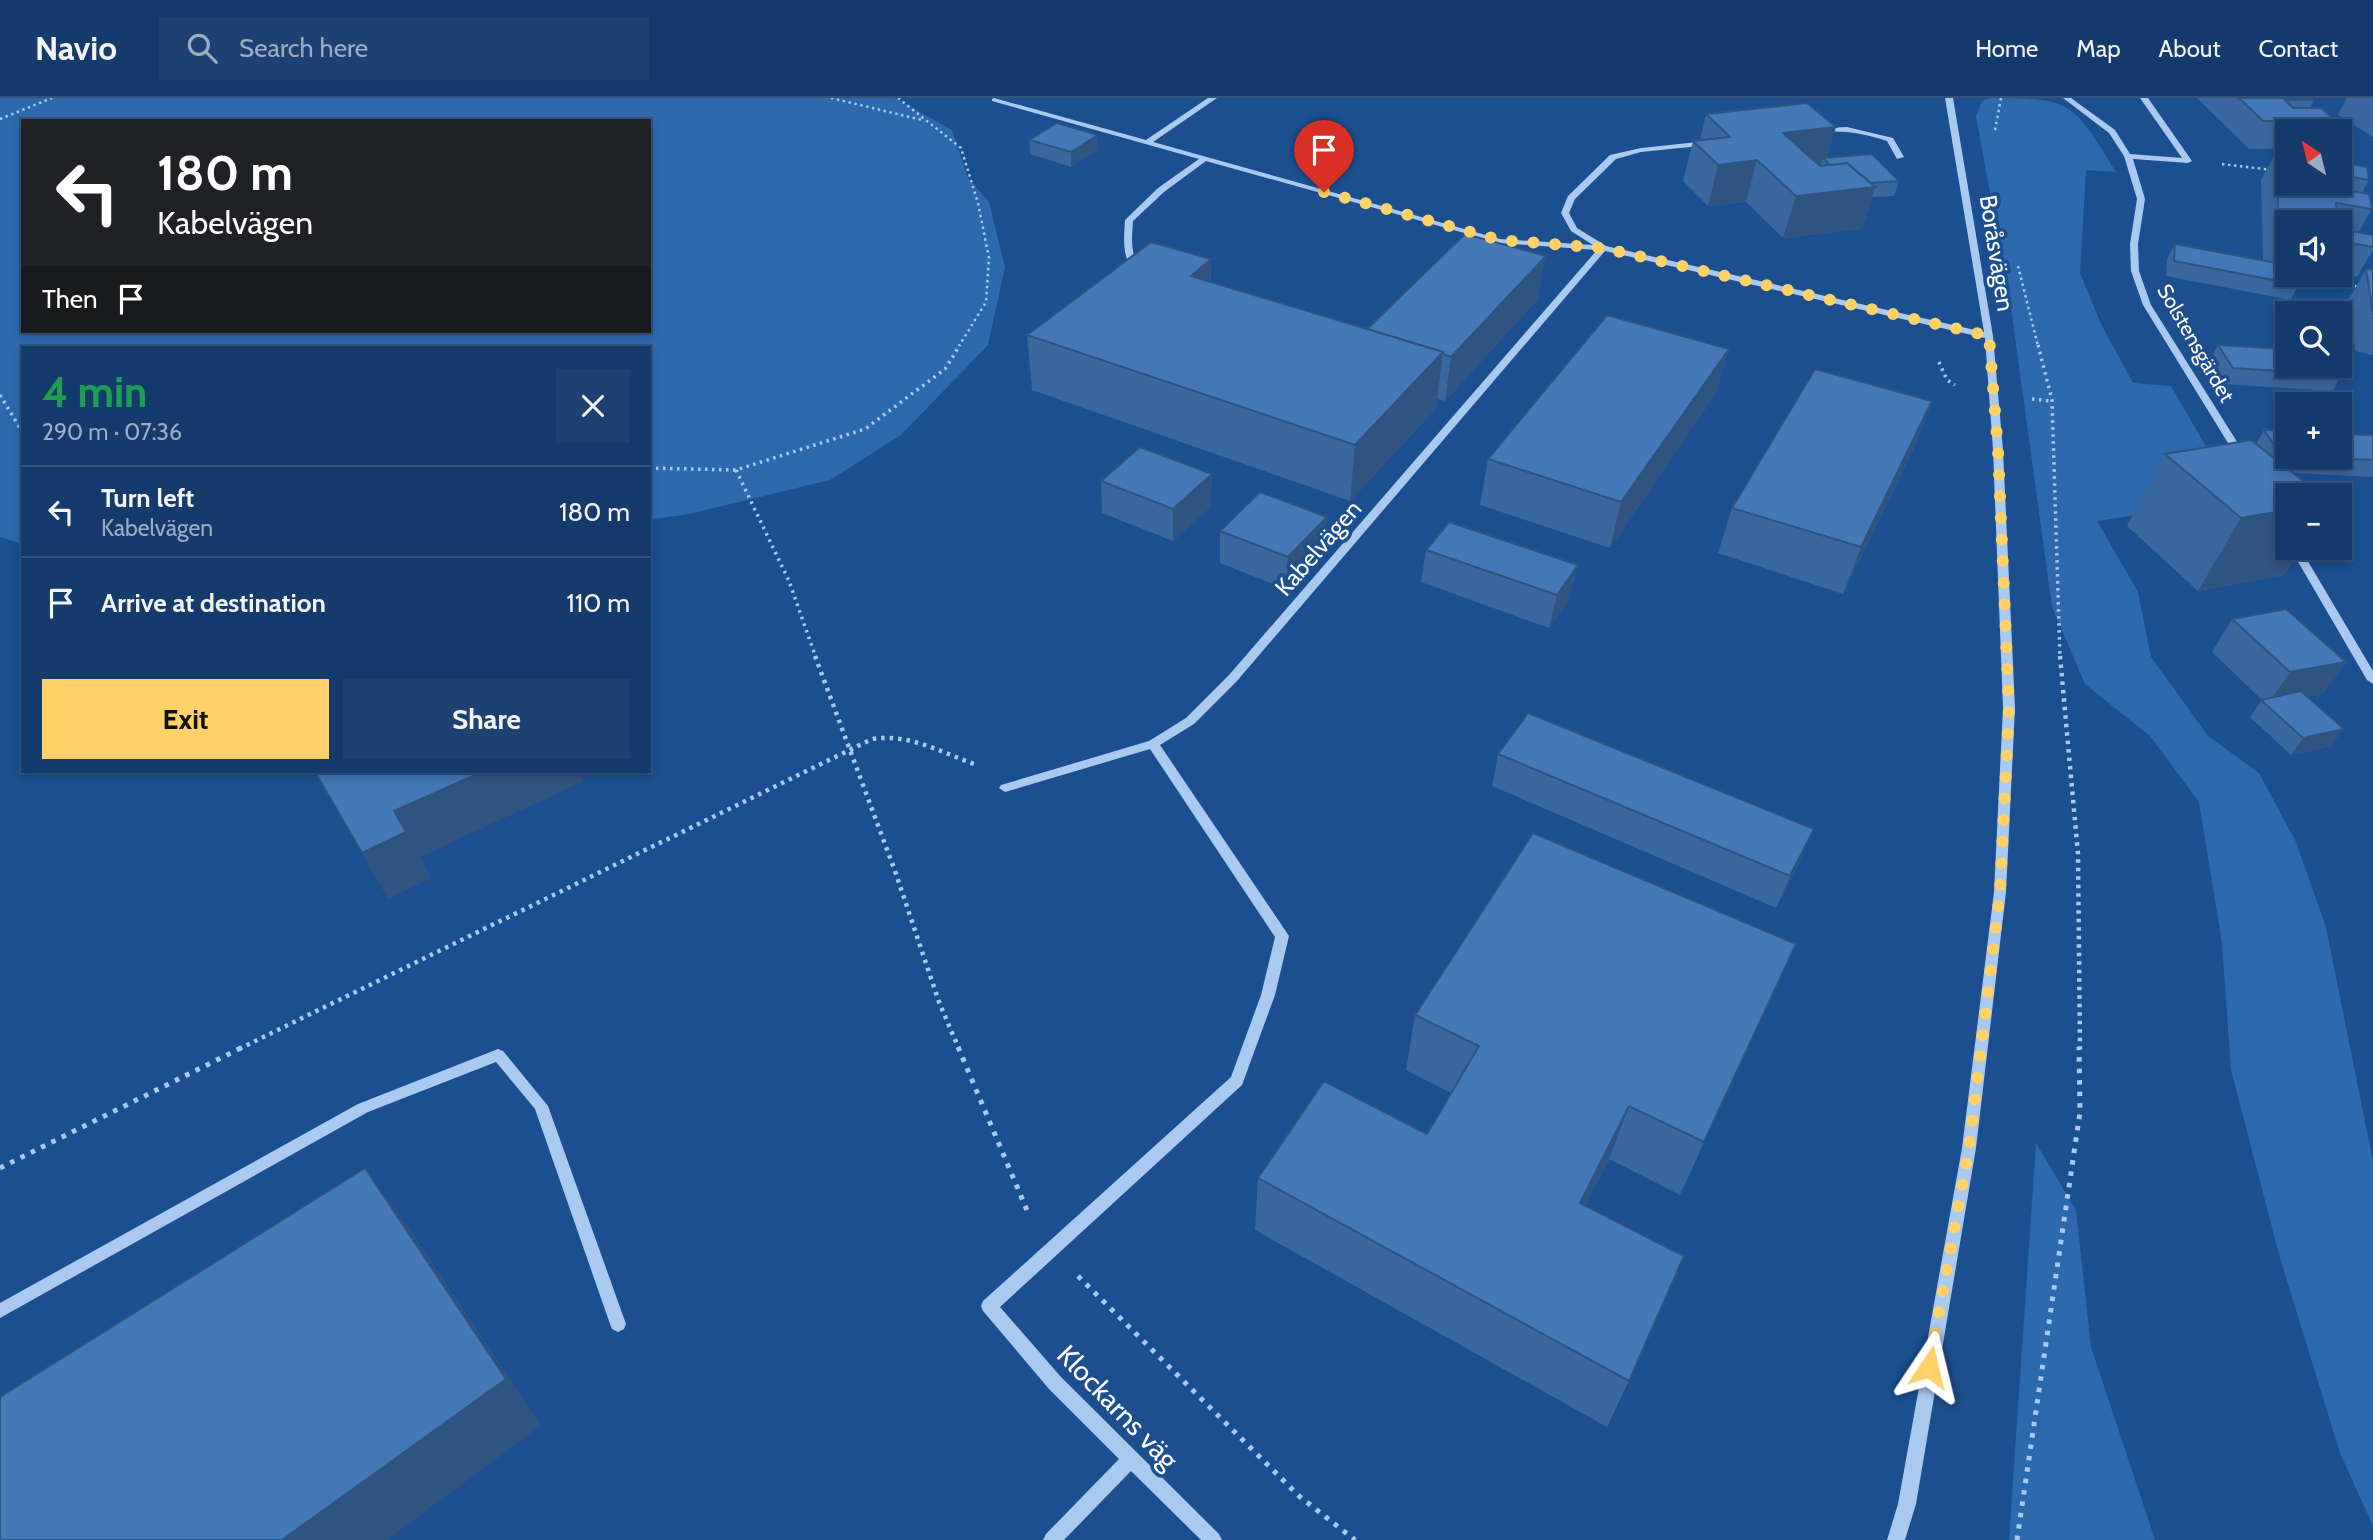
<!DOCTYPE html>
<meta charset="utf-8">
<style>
body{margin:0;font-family:Cabin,sans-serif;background:#1d4271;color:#f1f3f6;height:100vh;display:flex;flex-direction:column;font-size:26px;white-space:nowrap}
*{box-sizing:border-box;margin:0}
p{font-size:23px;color:#9dadc1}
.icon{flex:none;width:38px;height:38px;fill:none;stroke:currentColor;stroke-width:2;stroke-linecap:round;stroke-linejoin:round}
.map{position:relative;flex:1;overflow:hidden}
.panel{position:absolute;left:21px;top:248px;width:630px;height:427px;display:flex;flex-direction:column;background:#143b6b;border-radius:0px;box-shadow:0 4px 10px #0003,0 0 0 2px #33557e}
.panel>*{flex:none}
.guide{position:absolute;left:21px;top:21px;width:630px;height:214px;border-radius:0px;box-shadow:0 4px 10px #0003,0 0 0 2px #33557e;background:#202124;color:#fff;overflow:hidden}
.needle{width:46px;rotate:325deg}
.buttons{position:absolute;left:2275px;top:21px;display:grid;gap:14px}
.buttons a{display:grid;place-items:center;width:77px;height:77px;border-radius:0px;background:#143b6b;box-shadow:0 4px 10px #0003,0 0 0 2px #33557e;font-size:35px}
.pin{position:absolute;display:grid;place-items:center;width:60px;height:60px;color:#fff;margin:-72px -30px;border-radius:50% 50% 50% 0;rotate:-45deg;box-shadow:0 0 7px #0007}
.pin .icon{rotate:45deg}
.me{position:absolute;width:77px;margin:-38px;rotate:10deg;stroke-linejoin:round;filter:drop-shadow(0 0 5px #0008)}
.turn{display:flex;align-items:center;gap:24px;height:147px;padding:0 21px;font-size:32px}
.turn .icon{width:91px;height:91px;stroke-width:2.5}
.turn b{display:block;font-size:49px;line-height:60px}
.then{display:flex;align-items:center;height:66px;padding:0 21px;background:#0003;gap:14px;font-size:26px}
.round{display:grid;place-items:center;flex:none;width:74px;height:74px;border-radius:0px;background:#1d4271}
.summary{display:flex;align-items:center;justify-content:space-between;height:119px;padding:0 21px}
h1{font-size:42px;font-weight:700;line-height:52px;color:#1e9e55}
.cta{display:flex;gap:14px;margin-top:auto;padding:14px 21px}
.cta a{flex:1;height:80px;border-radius:0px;background:#ffd166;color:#111;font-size:28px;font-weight:700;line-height:80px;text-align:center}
.cta a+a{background:#1d4271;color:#f1f3f6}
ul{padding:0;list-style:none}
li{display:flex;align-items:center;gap:21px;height:91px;padding:0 21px;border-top:2px solid #33557e}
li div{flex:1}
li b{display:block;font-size:26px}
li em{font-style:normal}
header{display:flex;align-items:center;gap:42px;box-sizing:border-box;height:98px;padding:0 35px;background:#143b6b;border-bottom:2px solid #33557e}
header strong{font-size:33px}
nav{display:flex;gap:38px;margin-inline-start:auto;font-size:24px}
.search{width:490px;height:63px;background:#1d4271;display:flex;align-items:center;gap:18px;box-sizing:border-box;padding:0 24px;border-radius:0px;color:#9dadc1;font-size:26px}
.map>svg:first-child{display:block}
.green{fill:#2e69ad;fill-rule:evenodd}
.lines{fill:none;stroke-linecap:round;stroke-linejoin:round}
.path-far3{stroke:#a9c9ee;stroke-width:2.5;stroke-dasharray:2.5 3.5;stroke-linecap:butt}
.path-far2{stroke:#a9c9ee;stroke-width:3.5;stroke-dasharray:2.5 4.5;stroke-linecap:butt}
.path-far1{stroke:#a9c9ee;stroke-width:4.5;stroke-dasharray:3.5 5;stroke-linecap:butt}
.path{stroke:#a9c9ee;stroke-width:5;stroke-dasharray:4.5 7;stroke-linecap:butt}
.minor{fill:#a9c9ee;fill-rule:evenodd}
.wall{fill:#3a679d}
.shaded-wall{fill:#305480}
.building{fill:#4478b7;stroke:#305480;stroke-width:2}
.route{stroke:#ffd166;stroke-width:12;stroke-dasharray:0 21.6}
.labels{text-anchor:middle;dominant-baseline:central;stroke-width:7;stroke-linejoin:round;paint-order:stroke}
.far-street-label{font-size:21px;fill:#fff;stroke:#1b4f8f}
.street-label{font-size:24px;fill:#fff;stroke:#1b4f8f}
.near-street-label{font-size:28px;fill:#fff;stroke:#1b4f8f}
</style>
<header>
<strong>Navio</strong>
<div class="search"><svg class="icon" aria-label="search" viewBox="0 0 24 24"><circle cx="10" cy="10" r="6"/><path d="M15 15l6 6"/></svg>Search here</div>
<nav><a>Home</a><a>Map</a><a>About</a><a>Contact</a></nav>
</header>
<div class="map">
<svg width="2373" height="1442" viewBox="0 0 2373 1442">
<rect width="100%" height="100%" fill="#1b4f8f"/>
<g class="green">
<path d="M0 0H895L952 32 968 80 989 104 1005 169 988 247 901 337 830 382 689 416 649 422V250H23V446L0 439ZM23 23H649V233H23Z"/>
<path d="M1990 0C2072 0 2073 4 2116 74L2086 72 2080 175 2101 226 2133 285 2171 288 2215 364 2185 410 2097 423 2138 494 2151 559 2208 638 2259 675 2296 744 2326 829 2373 1063V1428L2340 1355 2280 1160 2231 972 2222 845 2199 704 2150 638 2085 586 2052 509 2011 210 1976 18 1982 3Z"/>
<path d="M2036 1045 2076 1112 2091 1249 2155 1442H2009Z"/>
</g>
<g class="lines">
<g class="path-far3">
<path d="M831 0 922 22"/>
<path d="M898 0 961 50 978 105 989 160 986 204 959 248"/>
<path d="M0 21 52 0"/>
<path d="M1995 32 2001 0"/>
<path d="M2222 66 2272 72"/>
<path d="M2018 168 2038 248"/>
<path d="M2296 177 2360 189"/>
</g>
<g class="path-far2">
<path d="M2038 247 2052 302 2060 560"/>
<path d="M1939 264 1947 282 1955 287"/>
<path d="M0 297 23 335"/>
<path d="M2032 301 2052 303"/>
<path d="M649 370 736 372 865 331 945 271 960 247"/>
<path d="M736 372 789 483 816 560"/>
</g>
<g class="path-far1">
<path d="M815 558 895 773 939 904 959 951"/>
<path d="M2060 558 2078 756 2080 951"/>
<path d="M239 951 872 641C910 635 942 655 977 667"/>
</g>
<g class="path">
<path d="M958 949 1029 1117"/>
<path d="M0 1070 243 949"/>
<path d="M1078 1178 1299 1398 1355 1442"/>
<path d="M2017 1442 2080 1014 2079 949"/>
</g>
<g class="minor">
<path d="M994 0 1146 42 1208 0H1217L1153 44 1500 141 1593 147 1571 133 1561 115 1568 98 1610 57 1641 50 1707 43 1711 45 1710 47 1641 54 1616 61 1575 101 1569 115 1577 130 1606 148 1984 234 1945 0H1953L1993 238 2003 352 2015 610 2006 794 1976 1050 1916 1406 1905 1442H1887L1898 1406 1962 1050 1994 794 2003 610 1993 352 1985 240 1605 153 1237 583 1194 626 1160 647 1289 838 1275 897 1242 987 1000 1209 1061 1279 1219 1436 1222 1442H1201L1131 1373 1064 1442H1043L1046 1436 1119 1361 1049 1291 983 1213 981 1208 983 1203 1231 979 1261 897 1275 839 1150 651 1005 694 999 690 1001 687 1149 643 1186 620 1229 577 1597 152 1500 145 1206 63 1164 94 1133 123C1132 139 1129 161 1144 171L1137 173C1121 165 1124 138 1125 122L1158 90 1199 61 992 3V1Z"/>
<path d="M2063 0H2071L2115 32 2130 56 2182 60 2140 0H2148L2192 63 2188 65 2133 61 2145 101 2138 146 2139 173 2151 207 2246 358 2244 360 2241 361 2236 358 2143 207 2131 173 2130 146 2137 101 2124 58 2109 35Z"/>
<path d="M1847 29 1893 40 1904 59 1897 61 1887 43C1864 35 1843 32 1819 34L1815 32 1819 30Z"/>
<path d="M2290 450H2300L2373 573V586L2367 582Z"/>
<path d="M498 951 503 953 548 1008 626 1226 624 1231 618 1234 612 1231 610 1226 535 1011 496 964 368 1014 0 1220V1205L358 1006Z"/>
</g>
</g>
<g class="wall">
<path d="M2197 0H2312L2314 2 2310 10 2336 23 2331 33H2287V51H2249Z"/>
<path d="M2347 0H2373V39L2338 17Z"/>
<path d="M1706 16 1827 60 1899 83 1894 98 1872 99 1862 131 1783 140 1746 104 1708 108 1683 83 1693 43 1700 42Z"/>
<path d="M1098 37V52L1071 69 1030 56 1029 42Z"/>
<path d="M2276 54 2287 86H2340V64L2369 82 2362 95 2372 111 2358 135 2373 137V152L2357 179 2340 176V124H2287V167L2263 162 2261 82Z"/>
<path d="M2175 146 2299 187 2290 202 2166 178 2167 161Z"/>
<path d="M1211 161V184L1367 231 1538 201 1445 303 1437 301 1436 310 1350 403 1032 292 1027 237Z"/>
<path d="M2366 171 2373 172V257L2355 253 2349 201Z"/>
<path d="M2218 247 2342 277 2332 293 2224 286 2210 263Z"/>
<path d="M1729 251 1716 295 1610 450 1480 407 1488 361Z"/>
<path d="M1932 303 1915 348 1843 496 1718 455 1732 410Z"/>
<path d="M2264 332 2287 333V359H2340L2373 337V379L2293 375 2287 450H2302L2284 477 2198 493 2127 428 2165 356 2256 346Z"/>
<path d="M1101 383 1211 408 1173 443 1102 415Z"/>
<path d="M1220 433 1324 451 1286 491 1220 465Z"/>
<path d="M1426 452 1570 500 1549 530 1421 484Z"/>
<path d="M2232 521 2346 564 2323 596 2308 599 2331 648 2291 657 2250 619 2262 602 2212 554Z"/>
<path d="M1498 656 1800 763 1776 810 1492 688Z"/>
<path d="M1796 846 1680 1097 1609 1061 1585 1108 1629 1283 1607 1329 1255 1132 1258 1080 1427 1036 1451 995 1406 972 1415 917Z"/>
</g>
<g class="shaded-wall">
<path d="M1836 29 1826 63 1823 60 1820 70 1783 35Z"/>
<path d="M1098 37V52L1071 69V54Z"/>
<path d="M1757 62 1746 104 1708 108 1718 67Z"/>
<path d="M1875 89 1862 131 1783 140 1796 98Z"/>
<path d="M1546 158 1538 201 1445 303 1451 259Z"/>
<path d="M1211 161 1210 215 1191 178Z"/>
<path d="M1729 251 1716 295 1610 450 1621 404Z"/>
<path d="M1443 254 1436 310 1350 403 1355 347Z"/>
<path d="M1932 303 1915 348 1843 496 1861 449Z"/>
<path d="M1212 376 1211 408 1173 443V411Z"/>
<path d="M2287 412V450H2302L2284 477 2198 493 2241 420Z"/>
<path d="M1327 419 1324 451 1286 491 1288 459Z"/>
<path d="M1578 467 1570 500 1549 530 1557 497Z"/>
<path d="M2346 564 2323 596 2267 607 2290 574Z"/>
<path d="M2344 631 2331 648 2291 657 2303 640Z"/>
<path d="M482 674H580L584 683 420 759 431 780 388 801 362 755 394 713Z"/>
<path d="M1814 731 1800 763 1776 810 1790 778Z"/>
<path d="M1770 902 1680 1097 1704 1044Z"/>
<path d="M1629 1008 1609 1061 1561 1157 1580 1105Z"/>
<path d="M365 1070 404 1123 541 1327 387 1442H282Z"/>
</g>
<g class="building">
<path d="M2239 0H2312L2314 2H2285L2293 10H2321L2336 23H2263Z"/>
<path d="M1807 5 1836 29 1783 35 1820 68 1847 65 1875 89 1796 98 1757 62 1718 67 1693 43 1730 39 1706 16Z"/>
<path d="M1057 25 1098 37 1071 54 1029 42Z"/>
<path d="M2276 54 2287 56V86H2338L2339 91 2369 96 2372 111 2336 105 2338 124H2287V134L2279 132Z"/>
<path d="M1872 56 1899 83 1871 85 1847 65 1830 67 1823 60Z"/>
<path d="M2340 64 2367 69 2369 82 2340 77Z"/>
<path d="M2340 131 2373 137V149L2340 143Z"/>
<path d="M1465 136 1546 158 1451 259 1443 256V254L1367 231Z"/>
<path d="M1151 144 1211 161 1191 178 1443 254 1355 347 1027 237Z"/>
<path d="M2175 146 2287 167V177H2299V187L2174 163Z"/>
<path d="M2366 171 2373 172V217Z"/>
<path d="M1607 217 1729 251 1621 404 1488 361Z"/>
<path d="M2218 247 2287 251V268H2335L2342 277 2233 270Z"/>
<path d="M1815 271 1932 303 1861 449 1732 410Z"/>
<path d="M2264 332 2287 333V358L2281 357Z"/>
<path d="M2340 336 2373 337V362L2310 359H2340Z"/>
<path d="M2251 342 2321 397H2287V412L2241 420 2165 356Z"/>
<path d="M1140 349 1212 376 1173 411 1101 383Z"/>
<path d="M1260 394 1327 419 1288 459 1220 433Z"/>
<path d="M1449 424 1578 467 1557 497 1426 452Z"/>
<path d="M2286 511 2346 564 2290 574 2232 521Z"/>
<path d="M2301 593 2344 631 2303 640 2261 602Z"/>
<path d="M1528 615 1814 731 1790 778 1498 656Z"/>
<path d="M315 674H482L394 713 406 734 362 755Z"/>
<path d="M1533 735 1796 846 1704 1044 1629 1008 1580 1105 1684 1158 1629 1283 1258 1080 1324 983 1427 1036 1479 948 1415 917Z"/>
<path d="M365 1070 506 1281 282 1442H0V1299Z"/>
</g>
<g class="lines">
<path class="route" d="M1324 94 1500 142 1603 150 1989 238 1998 352 2009 610 2000 794 1969 1049 1929 1269"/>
</g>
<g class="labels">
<g class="far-street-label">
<text transform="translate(2196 245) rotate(60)">Solstensgärdet</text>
</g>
<g class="street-label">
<text transform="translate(1997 155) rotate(81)">Boråsvägen</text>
<text transform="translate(1318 450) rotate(-49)">Kabelvägen</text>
</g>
<g class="near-street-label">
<text transform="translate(1118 1309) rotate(46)">Klockarns väg</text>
</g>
</g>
</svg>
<div class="buttons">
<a><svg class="needle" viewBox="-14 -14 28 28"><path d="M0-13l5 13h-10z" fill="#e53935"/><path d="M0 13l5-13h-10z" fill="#9dadc1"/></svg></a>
<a><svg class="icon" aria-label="sound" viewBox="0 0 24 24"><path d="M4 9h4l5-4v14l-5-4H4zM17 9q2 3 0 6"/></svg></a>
<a><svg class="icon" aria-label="search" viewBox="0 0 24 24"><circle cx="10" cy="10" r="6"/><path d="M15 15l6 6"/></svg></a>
<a>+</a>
<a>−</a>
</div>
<div class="pin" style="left:1324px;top:94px;background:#d93025"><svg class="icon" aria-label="arrive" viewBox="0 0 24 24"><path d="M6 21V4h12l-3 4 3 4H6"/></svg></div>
<svg class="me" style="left:1929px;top:1269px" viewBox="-20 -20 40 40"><path d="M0-17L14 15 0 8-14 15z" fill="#ffd166" stroke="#fff" stroke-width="4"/></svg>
<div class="guide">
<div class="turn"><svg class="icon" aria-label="left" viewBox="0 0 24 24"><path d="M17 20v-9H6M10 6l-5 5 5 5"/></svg><div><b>180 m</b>Kabelvägen</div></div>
<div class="then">Then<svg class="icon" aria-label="arrive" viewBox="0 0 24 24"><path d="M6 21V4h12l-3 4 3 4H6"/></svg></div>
</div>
<section class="panel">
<div class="summary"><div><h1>4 min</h1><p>290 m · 07:36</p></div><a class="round"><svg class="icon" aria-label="close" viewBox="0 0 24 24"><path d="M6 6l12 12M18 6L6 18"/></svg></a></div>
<ul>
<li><svg class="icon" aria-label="left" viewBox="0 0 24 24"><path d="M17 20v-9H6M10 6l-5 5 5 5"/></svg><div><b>Turn left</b><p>Kabelvägen</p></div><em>180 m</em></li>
<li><svg class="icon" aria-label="arrive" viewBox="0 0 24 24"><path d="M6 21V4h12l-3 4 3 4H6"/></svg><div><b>Arrive at destination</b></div><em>110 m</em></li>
</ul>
<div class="cta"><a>Exit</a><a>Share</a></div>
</section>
</div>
